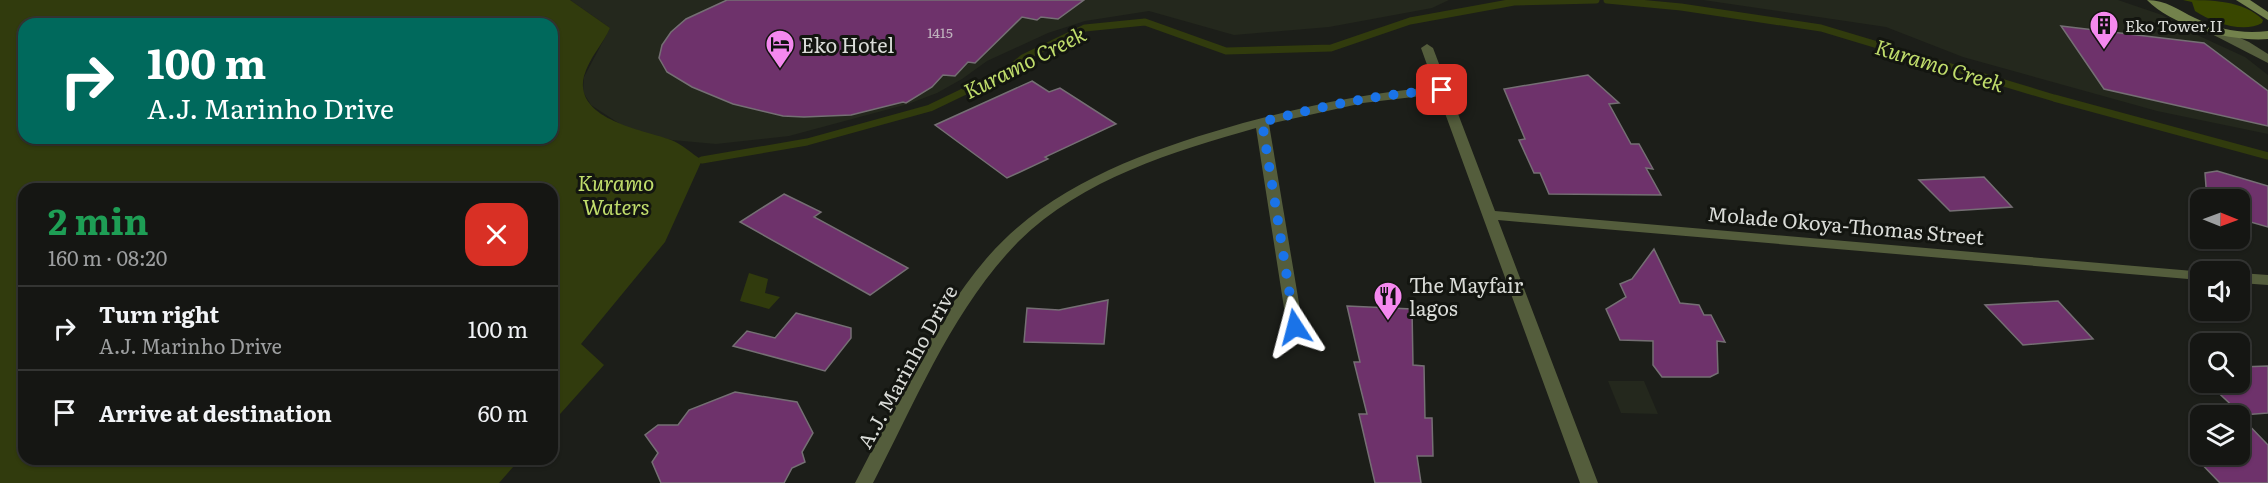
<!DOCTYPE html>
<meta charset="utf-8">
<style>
body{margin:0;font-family:Literata,serif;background:#222321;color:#f1f3f6;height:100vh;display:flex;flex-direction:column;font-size:22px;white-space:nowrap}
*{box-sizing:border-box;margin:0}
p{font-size:20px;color:#9d9fa0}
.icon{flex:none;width:33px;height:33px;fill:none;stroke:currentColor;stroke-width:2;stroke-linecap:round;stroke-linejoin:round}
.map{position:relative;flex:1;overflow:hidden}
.panel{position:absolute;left:18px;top:183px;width:540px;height:282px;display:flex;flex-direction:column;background:#151613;border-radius:18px;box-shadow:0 2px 4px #0004,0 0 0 2px #343533}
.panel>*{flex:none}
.guide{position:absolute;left:18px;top:18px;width:540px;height:126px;border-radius:18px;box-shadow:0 2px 4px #0004,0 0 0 2px #343533;background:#00695c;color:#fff;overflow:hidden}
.needle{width:39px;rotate:91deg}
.tools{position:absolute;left:2190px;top:189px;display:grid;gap:12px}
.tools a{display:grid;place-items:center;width:60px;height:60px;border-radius:12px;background:#151613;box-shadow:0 2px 4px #0004,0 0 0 2px #343533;font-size:30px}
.pin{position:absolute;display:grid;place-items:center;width:51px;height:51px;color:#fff;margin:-26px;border-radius:12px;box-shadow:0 3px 9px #0006}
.me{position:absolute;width:66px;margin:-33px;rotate:351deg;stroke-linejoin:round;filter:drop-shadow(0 0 4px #0008)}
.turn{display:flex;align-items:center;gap:21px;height:126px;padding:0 30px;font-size:27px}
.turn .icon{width:78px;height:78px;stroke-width:2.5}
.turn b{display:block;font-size:42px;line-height:51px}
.round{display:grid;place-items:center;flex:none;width:63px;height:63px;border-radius:18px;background:#222321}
.summary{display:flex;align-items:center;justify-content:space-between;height:102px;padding:0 30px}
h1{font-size:36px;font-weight:700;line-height:45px;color:#1e9e55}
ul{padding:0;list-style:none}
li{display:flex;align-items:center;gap:18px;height:84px;padding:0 30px;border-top:2px solid #343533}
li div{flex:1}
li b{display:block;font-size:22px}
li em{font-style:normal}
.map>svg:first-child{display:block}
.built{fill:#24281d}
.green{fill:#394700}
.water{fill:#313b0d;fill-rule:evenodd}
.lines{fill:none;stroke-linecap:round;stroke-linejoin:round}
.stream{stroke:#313b0d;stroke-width:7}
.building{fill:#6e326b;stroke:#756f74;stroke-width:1.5}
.minor{fill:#545d3c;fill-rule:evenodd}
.tertiary{fill:#545d3c;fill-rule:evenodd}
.secondary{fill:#73824c;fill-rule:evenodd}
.route{stroke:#1a73e8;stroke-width:10;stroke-dasharray:0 18}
.labels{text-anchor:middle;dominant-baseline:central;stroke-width:6;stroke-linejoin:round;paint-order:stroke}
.far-number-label{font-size:14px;fill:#bfb2bd}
.far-poi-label{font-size:16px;fill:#dadcd8;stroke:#131510;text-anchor:start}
.poi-label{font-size:20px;fill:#dadcd8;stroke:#131510;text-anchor:start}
.street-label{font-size:20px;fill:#dadcd8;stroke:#131510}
.water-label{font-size:21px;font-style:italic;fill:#c0dd6b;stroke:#131510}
</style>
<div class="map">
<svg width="2268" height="483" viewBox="0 0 2268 483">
<rect width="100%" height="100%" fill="#1c1e19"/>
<g class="built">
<path d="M570 0H1449L1432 8 1329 27 1234 35 1149 11 1085 21 1048 33 987 61 962 79 937 93 908 104 789 136 716 144 672 140 645 134 623 126 591 105 583 92 584 77 610 28Z"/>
<path d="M1703 0H2118L2162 15 2197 35 2245 57 2268 75V134L2157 111 1963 57 1886 27Z"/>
<path d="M1608 381H1644L1658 414 1621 413Z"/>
</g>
<path class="green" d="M2183 0C2210 0 2244 0 2263 20L2262 23C2243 34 2212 22 2195 11L2192 2Z"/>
<g class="water">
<path d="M0 0H570L610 28C603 44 589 58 584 76 573 120 644 130 671 140 682 144 692 154 702 160L665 242 581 344 604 365 552 423V189H24V459H520L499 483H0ZM24 24H552V138H24Z"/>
<path d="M749 273 768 279 765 293 780 297 769 309 740 301Z"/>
</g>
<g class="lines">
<g class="stream">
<path d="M1607 0 1681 7 1821 28 2054 98 2268 156"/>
<path d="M702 160 807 142 930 108 1007 71 1023 58 1085 28 1145 22 1226 51 1331 48 1410 21 1514 2 1596 0"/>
</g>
</g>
<g class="building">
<path d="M727 0H1084L1058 19 1041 17 1037 20 1022 17 975 63 968 62 955 76 943 75 932 87 906 103 903 102 851 115 804 117 783 116 733 104 692 87 667 72 659 58 662 45 671 32 686 19Z"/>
<path d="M2061 26 2204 43 2268 91V126L2104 89Z"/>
<path d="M1588 75 1619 103 1609 104 1631 144H1639L1653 169 1646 168 1661 195 1549 194 1540 173H1534L1519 140 1525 139 1504 89Z"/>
<path d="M1032 81 1049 92 1060 88 1116 124 1045 157 1048 159 1007 178 935 125Z"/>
<path d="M2217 171 2268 186V227L2240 219V200H2207L2205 173Z"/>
<path d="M1984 177 2012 207 1950 211 1919 180Z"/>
<path d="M784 194 821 212 814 217 908 268 870 295 740 222Z"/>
<path d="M1654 249 1680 303 1699 305 1704 315H1711L1725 342 1717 341 1718 373 1710 377H1662L1653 365V341L1620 340 1606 309 1626 297 1620 284 1632 279Z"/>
<path d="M1108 300 1104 344 1024 342 1027 308 1059 310Z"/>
<path d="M2058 301 2093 339 2023 345 1985 305Z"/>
<path d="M1347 306 1412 309 1413 365 1424 366 1425 418H1432L1433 456H1417L1421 483H1375L1359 414H1367L1354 362H1360Z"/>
<path d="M796 313 851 328V338L825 371 733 346 747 331 775 338Z"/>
<path d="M2268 366V413L2242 415 2207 382H2240V367Z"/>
<path d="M735 392 797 402 813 433 802 452 805 462 792 468 784 483H661L652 462 658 453 645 435 658 425H678L689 410Z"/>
<path d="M2240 416 2268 445V483H2220L2192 454H2240Z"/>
</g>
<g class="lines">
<g class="minor">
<path d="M1427 44 1433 48 1495 211 2205 272H2200V280L1498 220 1598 483H1580L1438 94 1363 103 1269 124 1303 327 1301 331H1289L1287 327 1256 128C1174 151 1082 179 1019 241 953 308 916 401 873 483H855C895 408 930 325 986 259 1051 183 1149 150 1243 123 1306 106 1370 92 1435 87L1421 48Z"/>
<path d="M2240 273 2268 275V285L2240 283Z"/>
</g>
<path class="tertiary" d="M2206 23 2249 42 2268 54V63L2202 29 2200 27Z"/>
<g class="secondary">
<path d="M2147 0C2166 0 2178 10 2195 18 2219 30 2242 34 2268 31V39C2232 42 2173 27 2147 0Z"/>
<path d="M2236 0H2250L2268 12V20Z"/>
</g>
</g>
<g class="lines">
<path class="route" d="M1295 327 1262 122C1323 106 1379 94 1442 90"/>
</g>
<defs>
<g id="building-pin" transform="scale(1.5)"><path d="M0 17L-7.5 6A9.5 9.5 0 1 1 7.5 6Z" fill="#f589ef" stroke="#131510"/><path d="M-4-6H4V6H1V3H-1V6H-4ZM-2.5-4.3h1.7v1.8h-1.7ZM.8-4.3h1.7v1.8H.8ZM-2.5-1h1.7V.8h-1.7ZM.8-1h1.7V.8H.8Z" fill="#111"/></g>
<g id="hotel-pin" transform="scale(1.5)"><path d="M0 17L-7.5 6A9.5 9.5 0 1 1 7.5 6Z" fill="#f589ef" stroke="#131510"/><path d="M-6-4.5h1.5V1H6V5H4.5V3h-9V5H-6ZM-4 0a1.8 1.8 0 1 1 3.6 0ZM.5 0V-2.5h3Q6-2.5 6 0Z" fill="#111"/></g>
<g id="restaurant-pin" transform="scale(1.5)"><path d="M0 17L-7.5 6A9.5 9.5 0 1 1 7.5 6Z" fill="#f589ef" stroke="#131510"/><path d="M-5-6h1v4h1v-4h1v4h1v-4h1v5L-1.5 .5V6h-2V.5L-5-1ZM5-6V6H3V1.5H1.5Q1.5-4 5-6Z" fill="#111"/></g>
</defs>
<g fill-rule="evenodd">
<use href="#building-pin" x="2104" y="25"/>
<use href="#hotel-pin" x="780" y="44"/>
<use href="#restaurant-pin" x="1388" y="296"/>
</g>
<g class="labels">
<g class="far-number-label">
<text x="940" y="32">1415</text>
</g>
<g class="far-poi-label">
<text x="2125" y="25">Eko Tower II</text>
</g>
<g class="poi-label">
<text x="801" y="44">Eko Hotel</text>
<text x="1409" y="284">The Mayfair<tspan x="1409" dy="23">lagos</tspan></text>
</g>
<g class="street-label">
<text transform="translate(1846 224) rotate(5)">Molade Okoya-Thomas Street</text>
<text transform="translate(906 366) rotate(-61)">A.J. Marinho Drive</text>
</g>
<g class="water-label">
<text transform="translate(1024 61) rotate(-27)">Kuramo Creek</text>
<text transform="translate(1940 64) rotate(17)">Kuramo Creek</text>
<text x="616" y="181">Kuramo<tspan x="616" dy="24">Waters</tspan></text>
</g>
</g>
</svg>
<div class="tools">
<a><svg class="needle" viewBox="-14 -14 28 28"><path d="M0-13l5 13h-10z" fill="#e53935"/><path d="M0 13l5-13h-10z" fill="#9d9fa0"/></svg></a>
<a><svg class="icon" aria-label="sound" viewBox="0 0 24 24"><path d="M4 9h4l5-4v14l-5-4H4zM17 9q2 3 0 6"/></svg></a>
<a><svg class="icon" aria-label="search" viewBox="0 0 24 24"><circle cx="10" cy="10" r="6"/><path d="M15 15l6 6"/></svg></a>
<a><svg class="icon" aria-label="layers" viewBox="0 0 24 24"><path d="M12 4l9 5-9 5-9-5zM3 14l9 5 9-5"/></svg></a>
</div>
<div class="pin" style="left:1442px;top:90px;background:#d93025"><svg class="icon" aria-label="arrive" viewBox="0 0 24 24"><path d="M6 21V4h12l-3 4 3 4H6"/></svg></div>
<svg class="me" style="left:1295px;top:327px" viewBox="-20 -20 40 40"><path d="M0-17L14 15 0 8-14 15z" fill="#1a73e8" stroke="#fff" stroke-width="4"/></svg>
<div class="guide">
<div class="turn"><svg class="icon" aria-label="right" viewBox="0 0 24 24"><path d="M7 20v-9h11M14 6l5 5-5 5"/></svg><div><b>100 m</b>A.J. Marinho Drive</div></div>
</div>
<section class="panel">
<div class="summary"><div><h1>2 min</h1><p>160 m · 08:20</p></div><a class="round" style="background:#d93025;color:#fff"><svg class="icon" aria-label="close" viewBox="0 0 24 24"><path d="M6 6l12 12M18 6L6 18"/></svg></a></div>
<ul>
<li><svg class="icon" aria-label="right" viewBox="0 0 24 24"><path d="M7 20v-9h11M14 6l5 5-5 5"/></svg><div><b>Turn right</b><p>A.J. Marinho Drive</p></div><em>100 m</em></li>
<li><svg class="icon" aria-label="arrive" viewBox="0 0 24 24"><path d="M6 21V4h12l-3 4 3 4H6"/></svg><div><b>Arrive at destination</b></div><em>60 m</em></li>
</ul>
</section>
</div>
